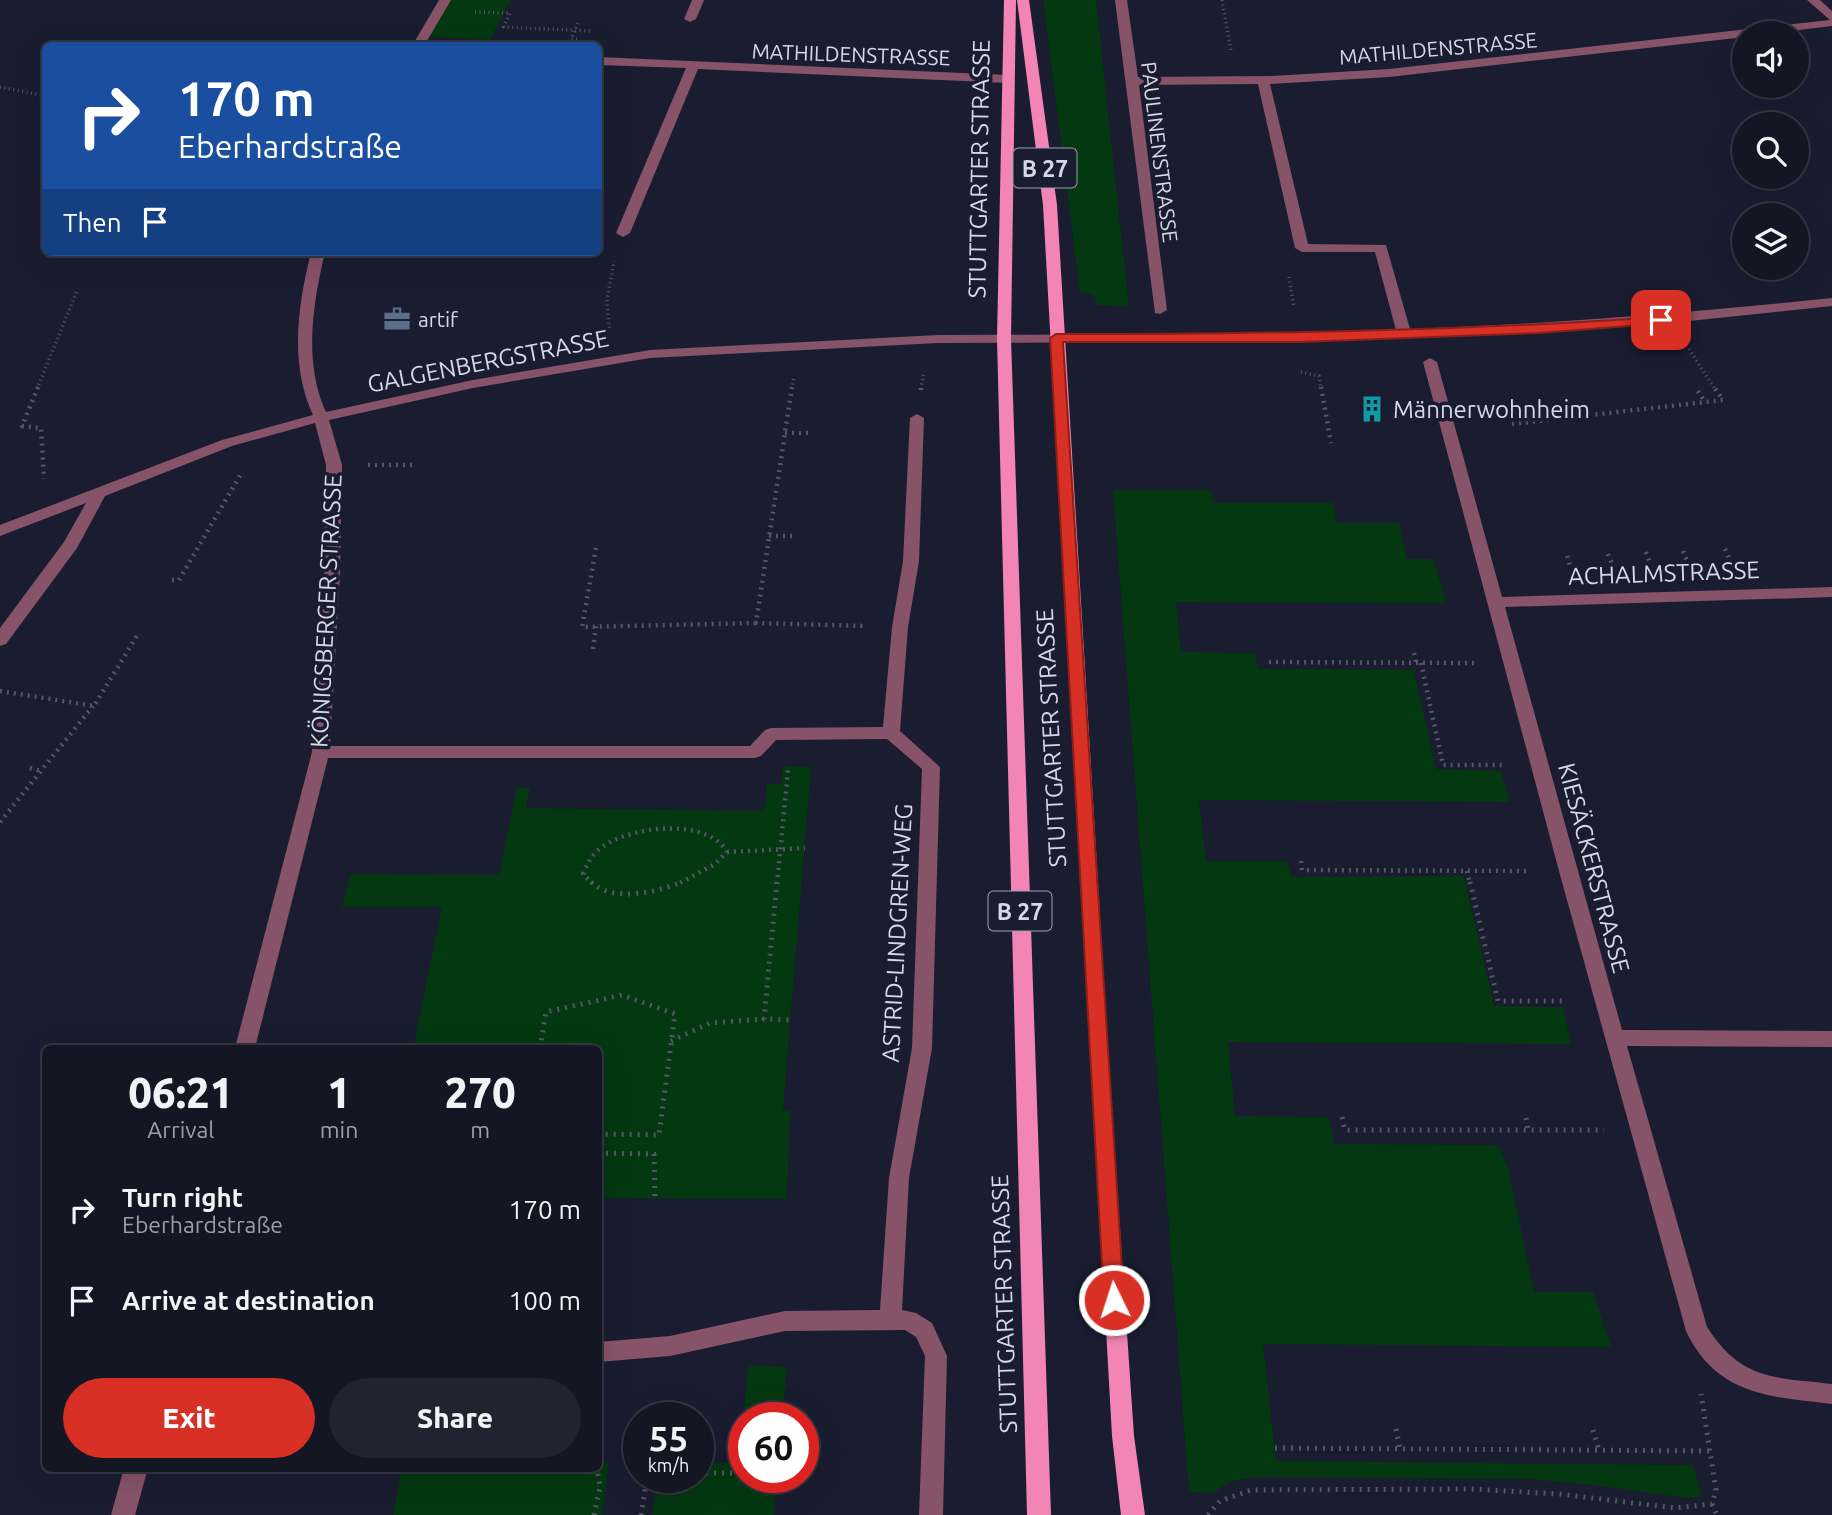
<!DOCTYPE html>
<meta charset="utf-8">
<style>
body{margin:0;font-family:Ubuntu,sans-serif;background:#212331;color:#f1f3f6;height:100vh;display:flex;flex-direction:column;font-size:26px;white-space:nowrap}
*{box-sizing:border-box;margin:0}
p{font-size:23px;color:#9d9fa6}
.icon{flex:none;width:38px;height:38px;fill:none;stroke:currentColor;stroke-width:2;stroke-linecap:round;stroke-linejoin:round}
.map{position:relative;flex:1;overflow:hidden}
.panel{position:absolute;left:42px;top:1045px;width:560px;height:427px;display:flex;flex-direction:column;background:#141624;border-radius:10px;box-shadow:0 7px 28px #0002,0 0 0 2px #333541}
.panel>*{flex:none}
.guide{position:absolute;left:42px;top:42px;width:560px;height:214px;border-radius:10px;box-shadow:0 7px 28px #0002,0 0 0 2px #333541;background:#1a4fa0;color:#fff;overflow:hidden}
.controls{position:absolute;left:1732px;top:21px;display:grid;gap:14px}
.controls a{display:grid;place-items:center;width:77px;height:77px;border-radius:50%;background:#141624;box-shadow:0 7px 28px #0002,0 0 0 2px #333541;font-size:35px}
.speed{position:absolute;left:623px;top:1402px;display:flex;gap:14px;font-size:35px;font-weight:700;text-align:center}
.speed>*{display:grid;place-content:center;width:91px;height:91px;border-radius:50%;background:#141624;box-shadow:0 7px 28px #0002,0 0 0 2px #333541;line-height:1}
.speed small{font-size:18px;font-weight:400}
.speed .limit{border:10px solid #d22;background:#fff;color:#111}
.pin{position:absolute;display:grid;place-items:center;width:60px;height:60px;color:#fff;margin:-30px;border-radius:14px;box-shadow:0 4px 10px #0006}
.me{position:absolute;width:77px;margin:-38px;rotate:356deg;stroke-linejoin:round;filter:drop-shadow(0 0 5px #0008)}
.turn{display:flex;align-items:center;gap:24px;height:147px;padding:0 21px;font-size:32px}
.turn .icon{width:91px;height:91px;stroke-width:2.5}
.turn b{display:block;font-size:49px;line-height:60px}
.then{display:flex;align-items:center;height:66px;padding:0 21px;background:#0003;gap:14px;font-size:26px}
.eta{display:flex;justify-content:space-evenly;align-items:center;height:119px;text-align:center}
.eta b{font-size:42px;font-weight:800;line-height:49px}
.button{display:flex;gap:14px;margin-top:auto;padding:14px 21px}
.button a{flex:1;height:80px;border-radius:42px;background:#d93025;color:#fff;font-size:28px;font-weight:800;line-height:80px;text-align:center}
.button a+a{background:#212331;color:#f1f3f6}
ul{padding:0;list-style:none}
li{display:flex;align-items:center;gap:21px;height:91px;padding:0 21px}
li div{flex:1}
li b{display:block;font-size:26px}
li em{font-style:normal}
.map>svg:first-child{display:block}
.green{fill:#033810}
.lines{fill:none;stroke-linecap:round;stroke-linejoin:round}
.path-far2{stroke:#535667;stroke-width:3.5;stroke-dasharray:1 3.5;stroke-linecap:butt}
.path-far1{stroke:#535667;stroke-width:4.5;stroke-dasharray:2 5;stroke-linecap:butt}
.path{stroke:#535667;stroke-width:5;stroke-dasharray:2 6;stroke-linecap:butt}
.minor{fill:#875369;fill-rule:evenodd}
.major{fill:#f285b5;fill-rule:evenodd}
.route{fill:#d93025;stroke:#8d1f18;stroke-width:2}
.labels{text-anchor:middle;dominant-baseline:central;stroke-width:7;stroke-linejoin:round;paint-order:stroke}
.far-street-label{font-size:21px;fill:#d5d8e5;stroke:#1a1d30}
.far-poi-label{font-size:21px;fill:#d5d8e5;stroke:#1a1d30;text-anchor:start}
.shield{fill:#1a1d30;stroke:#9da0af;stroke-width:2}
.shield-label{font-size:23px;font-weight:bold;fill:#d5d8e5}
.street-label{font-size:24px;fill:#d5d8e5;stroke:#1a1d30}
.poi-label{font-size:24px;fill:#d5d8e5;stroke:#1a1d30;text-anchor:start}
</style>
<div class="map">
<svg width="1832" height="1515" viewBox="0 0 1832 1515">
<rect width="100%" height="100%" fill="#1a1d30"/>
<g class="green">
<path d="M445 0H510L490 40 423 36Z"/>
<path d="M1043 0H1096L1129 307 1097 305 1094 295 1080 292Z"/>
<path d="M1113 490H1211L1213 503H1333L1337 523H1399L1407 559H1434L1446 603 1176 602 1181 652 1255 653 1258 669 1414 670 1436 769 1501 771 1510 802 1199 800 1206 861H1287L1292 877 1464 876 1494 1006 1563 1007 1571 1044 1228 1042 1235 1116 1329 1117 1334 1144 1499 1145 1509 1172 1534 1292H1593L1611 1347 1263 1344 1276 1461 1693 1465 1701 1493 1698 1497 1686 1498 1593 1485 1528 1479 1258 1477 1232 1481 1212 1493 1189 1492Z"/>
<path d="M783 766 811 767 783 1110 790 1111 787 1199 599 1198 598 1048H413L442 907H342L351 874 499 875 517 787 530 788 526 808 764 811 767 784H781Z"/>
<path d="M748 1365 787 1367 782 1417 744 1418V1477H777L774 1515H652L658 1477H698V1463H740Z"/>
<path d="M599 1463H609L602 1515H393L402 1468H598Z"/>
</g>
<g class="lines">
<g class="path-far2">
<path d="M1222 0 1231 51"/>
<path d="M475 12 510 13 504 27 592 31"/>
<path d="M578 23 571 39H578"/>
<path d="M521 46 522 43"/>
<path d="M0 87 46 96"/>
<path d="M1289 277 1294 306"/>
<path d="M609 328 607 300 614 261"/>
<path d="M1689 349 1715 389"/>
<path d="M1301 372 1319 376 1321 389"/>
<path d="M37 389 77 291"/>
<path d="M792 389 794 377"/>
<path d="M921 389 924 371"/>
</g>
<g class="path-far1">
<path d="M38 387 22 426 41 428 44 479"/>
<path d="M792 387 756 623 866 626"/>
<path d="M1321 387 1331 443"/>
<path d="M921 390V387"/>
<path d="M1698 391 1705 402"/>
<path d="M1512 424 1723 400 1714 387"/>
<path d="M785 433H808"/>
<path d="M368 465H413"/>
<path d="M769 536H797"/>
<path d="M596 548 582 627 756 623"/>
<path d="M1725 549 1732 564"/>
<path d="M1683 551 1688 563"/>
<path d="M1646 552 1651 565"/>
<path d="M1608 554 1613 566"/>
<path d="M1567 556 1571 568"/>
<path d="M172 580H179L242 472"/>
<path d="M593 649 596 626"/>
<path d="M1414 653 1416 662"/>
<path d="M1269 662 1474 663"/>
<path d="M1421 663 1443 765H1502"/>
<path d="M0 691 94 706 138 634"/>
<path d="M30 768 41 771"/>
<path d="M0 822 93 706"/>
<path d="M727 852 805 848"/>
<path d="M1301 861 1302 870 1530 871"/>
<path d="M1467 871 1470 884"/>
<path d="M593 884 583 874C587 865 590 858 597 851 624 826 707 816 727 852L715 864 678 884"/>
<path d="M777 884 788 770"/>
</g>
<g class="path">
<path d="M591 882C613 903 657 892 682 882"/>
<path d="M777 882 764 1019 790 1020"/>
<path d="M1470 882 1498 1001H1567"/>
<path d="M671 1041 710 1023 764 1019"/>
<path d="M540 1048 546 1012 622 995 675 1014 659 1135 598 1134"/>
<path d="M1342 1117 1345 1130H1604"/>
<path d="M1526 1118 1528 1130"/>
<path d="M598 1153 654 1154 655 1198"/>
<path d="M1396 1429 1400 1449"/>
<path d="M1593 1430 1599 1450"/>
<path d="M1275 1448 1710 1451"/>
<path d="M698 1473H744"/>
<path d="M1712 1504 1717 1515"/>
<path d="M594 1515 600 1487 597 1468"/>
<path d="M641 1515 647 1477"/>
<path d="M1208 1515 1220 1501 1251 1490 1471 1489 1559 1494 1675 1508 1712 1504 1716 1490 1701 1394"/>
</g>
<g class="minor">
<path d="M439 0H451L424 46H412Z"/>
<path d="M692 0H704L696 19 690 22 684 19Z"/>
<path d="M1115 0H1127L1138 77 1272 76 1389 69 1830 20 1807 0H1820L1832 11V26L1774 33H1745V37L1389 77 1270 84 1308 244 1386 245 1410 329C1551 324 1691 313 1832 298V306L1661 324 1539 333 1287 342 938 343 650 358 473 388 329 420 342 465 340 573 330 746H750L765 730 771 728 883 727 892 627 903 561 910 418 917 414 924 418 919 561 908 627 900 731 940 767 932 1048 909 1178 902 1310 916 1313 932 1323 947 1356 943 1515H919L925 1356 916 1337 905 1330 785 1331 670 1356 598 1362V1342L670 1336 785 1311 880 1310 889 1178 912 1048 922 769 887 739 776 740 761 756 755 758H328L255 1048H235L312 752 324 573 326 465 315 423 232 446 105 496 77 548 6 644 0 646V628L64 542 86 503 0 536V525L222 440 313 415C289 363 298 305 311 252H325C313 303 303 362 326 412L473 380 650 350 938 335 1287 334 1396 330 1375 252H1302L1295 248 1258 84 1139 85 1167 310 1160 314 1155 313Z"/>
<path d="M598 57 1008 75 1014 79 1008 83 698 69 630 233 623 237 616 233 686 68 598 65Z"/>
<path d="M1430 358 1437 362 1502 597 1832 587V597L1505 607 1622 1030 1832 1031V1047L1627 1046 1707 1327C1742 1381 1774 1377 1832 1384V1404C1770 1397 1716 1395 1686 1331L1559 871 1423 362Z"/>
<path d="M124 1468H148L135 1515H111Z"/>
</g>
<g class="major">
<path d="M1004 0H1016L1011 339 1051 1515H1027L997 339Z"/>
<path d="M1017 0H1029L1057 205 1110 1082 1134 1436 1145 1515H1121L1112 1436 1043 205Z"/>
</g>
</g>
<path class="route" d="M1661 317 1666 318V323L1539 333 1300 342H1063L1124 1300 1121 1306 1114 1309 1107 1306 1104 1300 1050 338 1056 334C1259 334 1459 331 1661 317Z"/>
<defs>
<g id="office-bare" transform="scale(2.1)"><path d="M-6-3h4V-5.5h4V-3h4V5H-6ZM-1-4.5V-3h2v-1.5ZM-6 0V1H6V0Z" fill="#5c6f8a" stroke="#1a1d30" stroke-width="2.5" paint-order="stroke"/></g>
<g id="building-bare" transform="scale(2.1)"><path d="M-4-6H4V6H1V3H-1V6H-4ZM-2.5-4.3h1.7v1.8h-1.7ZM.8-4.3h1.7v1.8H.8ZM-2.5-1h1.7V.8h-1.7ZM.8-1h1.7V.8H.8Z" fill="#0f9aa8" stroke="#1a1d30" stroke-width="2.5" paint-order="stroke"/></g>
</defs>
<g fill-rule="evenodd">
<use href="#office-bare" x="397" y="319"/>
<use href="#building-bare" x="1372" y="409"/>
</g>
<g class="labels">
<g class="far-street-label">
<text transform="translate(1438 48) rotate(-5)">MATHILDENSTRASSE</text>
<text transform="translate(851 54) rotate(2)">MATHILDENSTRASSE</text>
<text transform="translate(1160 152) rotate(83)">PAULINENSTRASSE</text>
</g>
<g class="far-poi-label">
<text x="418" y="319">artif</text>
</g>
<g class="shield">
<rect x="1013.5" y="148.5" width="63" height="39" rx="5"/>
<rect x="988.5" y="891.5" width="63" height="39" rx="5"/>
</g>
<g class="shield-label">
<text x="1045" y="168">B 27</text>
<text x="1020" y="911">B 27</text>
</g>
<g class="street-label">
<text transform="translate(979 169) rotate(-89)">STUTTGARTER STRASSE</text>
<text transform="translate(488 361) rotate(-11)">GALGENBERGSTRASSE</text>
<text transform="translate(1664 573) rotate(-2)">ACHALMSTRASSE</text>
<text transform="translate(326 611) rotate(-87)">KÖNIGSBERGER STRASSE</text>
<text transform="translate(1051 738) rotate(-93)">STUTTGARTER STRASSE</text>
<text transform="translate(1594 868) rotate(75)">KIESÄCKERSTRASSE</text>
<text transform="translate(897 933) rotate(-87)">ASTRID-LINDGREN-WEG</text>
<text transform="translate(1004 1304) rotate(-92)">STUTTGARTER STRASSE</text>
</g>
<g class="poi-label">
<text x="1393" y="409">Männerwohnheim</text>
</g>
</g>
</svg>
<div class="controls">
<a><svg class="icon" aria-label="sound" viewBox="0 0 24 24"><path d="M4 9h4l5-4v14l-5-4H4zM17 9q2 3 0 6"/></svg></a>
<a><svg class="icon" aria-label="search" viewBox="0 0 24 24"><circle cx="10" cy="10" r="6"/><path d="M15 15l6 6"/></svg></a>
<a><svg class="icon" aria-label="layers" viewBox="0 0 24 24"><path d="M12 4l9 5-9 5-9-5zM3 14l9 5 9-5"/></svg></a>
</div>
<div class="speed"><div>55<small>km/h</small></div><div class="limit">60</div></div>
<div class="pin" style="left:1661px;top:320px;background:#d93025"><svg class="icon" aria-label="arrive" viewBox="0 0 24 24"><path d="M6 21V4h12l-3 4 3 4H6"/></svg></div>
<svg class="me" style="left:1114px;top:1300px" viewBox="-20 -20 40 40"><circle r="17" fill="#d93025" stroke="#fff" stroke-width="3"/><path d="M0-11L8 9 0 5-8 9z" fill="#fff"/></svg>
<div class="guide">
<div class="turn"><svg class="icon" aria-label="right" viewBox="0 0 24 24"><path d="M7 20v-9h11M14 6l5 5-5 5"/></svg><div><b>170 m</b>Eberhardstraße</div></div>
<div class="then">Then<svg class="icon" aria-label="arrive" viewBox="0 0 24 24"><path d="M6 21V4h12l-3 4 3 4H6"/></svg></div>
</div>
<section class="panel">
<div class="eta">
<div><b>06:21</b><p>Arrival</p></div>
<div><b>1</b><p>min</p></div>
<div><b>270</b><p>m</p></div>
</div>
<ul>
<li><svg class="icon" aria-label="right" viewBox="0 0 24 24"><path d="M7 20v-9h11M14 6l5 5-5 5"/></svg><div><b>Turn right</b><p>Eberhardstraße</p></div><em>170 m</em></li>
<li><svg class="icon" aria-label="arrive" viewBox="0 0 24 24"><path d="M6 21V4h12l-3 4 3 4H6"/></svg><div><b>Arrive at destination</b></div><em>100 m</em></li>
</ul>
<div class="button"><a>Exit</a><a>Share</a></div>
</section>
</div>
